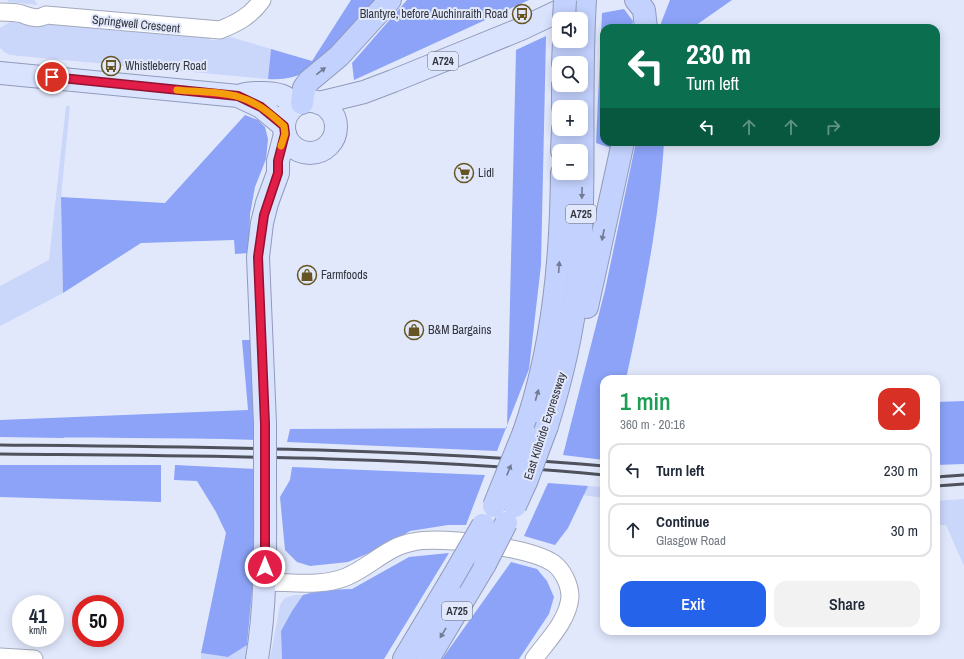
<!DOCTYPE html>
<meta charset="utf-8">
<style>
body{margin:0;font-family:"Archivo Narrow",sans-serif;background:#f2f2f3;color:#1f2937;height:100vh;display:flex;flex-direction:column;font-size:15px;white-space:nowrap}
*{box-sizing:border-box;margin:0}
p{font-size:13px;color:#747a83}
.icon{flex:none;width:22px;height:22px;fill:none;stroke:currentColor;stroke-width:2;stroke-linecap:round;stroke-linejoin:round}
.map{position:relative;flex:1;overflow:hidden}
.side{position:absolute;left:600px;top:375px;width:340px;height:260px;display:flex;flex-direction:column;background:#fff;border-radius:12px;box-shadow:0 2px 10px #0003}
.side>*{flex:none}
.banner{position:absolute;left:600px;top:24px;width:340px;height:122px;border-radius:12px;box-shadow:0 2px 10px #0003;background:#0b6e4f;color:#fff;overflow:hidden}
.tools{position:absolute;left:552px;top:12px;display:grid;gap:8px}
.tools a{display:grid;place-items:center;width:36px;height:36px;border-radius:8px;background:#fff;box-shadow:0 2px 10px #0003;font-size:20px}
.speed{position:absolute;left:12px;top:595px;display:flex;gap:8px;font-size:20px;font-weight:700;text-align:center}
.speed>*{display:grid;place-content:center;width:52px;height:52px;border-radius:50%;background:#fff;box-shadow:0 2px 10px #0003;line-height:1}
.speed small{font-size:10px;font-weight:400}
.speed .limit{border:6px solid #d22;background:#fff;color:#111}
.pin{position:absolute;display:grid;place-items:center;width:34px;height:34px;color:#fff;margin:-17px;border:2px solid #fff;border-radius:50%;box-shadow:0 1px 4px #0007}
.me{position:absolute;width:44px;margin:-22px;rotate:0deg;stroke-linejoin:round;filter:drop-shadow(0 0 3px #0008)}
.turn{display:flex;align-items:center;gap:14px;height:84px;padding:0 20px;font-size:18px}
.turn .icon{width:52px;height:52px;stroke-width:2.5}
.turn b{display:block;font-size:28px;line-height:34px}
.lanes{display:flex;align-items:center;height:38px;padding:0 20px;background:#0003;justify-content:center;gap:20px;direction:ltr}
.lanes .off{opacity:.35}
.round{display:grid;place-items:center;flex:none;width:42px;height:42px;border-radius:12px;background:#f2f2f3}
.summary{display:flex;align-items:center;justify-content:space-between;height:68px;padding:0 20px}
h1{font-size:24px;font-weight:600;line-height:30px;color:#1e9e55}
.button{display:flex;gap:8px;margin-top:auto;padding:8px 20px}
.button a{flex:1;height:46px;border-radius:12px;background:#2563eb;color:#fff;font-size:16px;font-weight:600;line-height:46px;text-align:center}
.button a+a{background:#f2f2f3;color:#1f2937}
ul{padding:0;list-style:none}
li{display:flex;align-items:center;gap:12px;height:54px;margin:0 8px 6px;padding:0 12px;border:2px solid #e0e1e3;border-radius:12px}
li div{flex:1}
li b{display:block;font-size:15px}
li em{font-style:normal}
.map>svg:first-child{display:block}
.green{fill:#cad6fa}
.forest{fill:#8ca3f7}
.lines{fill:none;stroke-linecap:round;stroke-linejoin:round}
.minor-casing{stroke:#a2a9bc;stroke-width:19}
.major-casing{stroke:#909aba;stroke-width:24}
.highway-casing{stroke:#909aba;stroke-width:24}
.minor{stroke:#fff;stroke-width:17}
.major{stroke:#dae3fe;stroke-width:22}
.highway{stroke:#c2d1fd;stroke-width:22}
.rail{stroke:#4f525c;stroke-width:3}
.major-bridge-casing{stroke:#909aba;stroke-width:24;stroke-linecap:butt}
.highway-bridge-casing{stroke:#909aba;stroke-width:24;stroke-linecap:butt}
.major-bridge{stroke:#dae3fe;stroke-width:22}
.highway-bridge{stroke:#c2d1fd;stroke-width:22}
.oneway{fill:#737b93}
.route-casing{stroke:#92132f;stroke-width:10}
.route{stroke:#e11d48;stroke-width:7}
.slow{stroke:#f59e0b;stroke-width:7}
.labels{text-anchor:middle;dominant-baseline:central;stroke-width:4;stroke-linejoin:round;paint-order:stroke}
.shield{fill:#e1e8fc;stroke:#676b76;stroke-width:1}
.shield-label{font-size:11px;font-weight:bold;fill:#33353d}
.poi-label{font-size:12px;fill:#33353d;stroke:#e1e8fc;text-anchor:start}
.street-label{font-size:12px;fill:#33353d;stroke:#e1e8fc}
</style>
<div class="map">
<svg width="964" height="659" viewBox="0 0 964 659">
<rect width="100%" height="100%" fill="#e1e8fc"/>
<g class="green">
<path d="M7 0H34L38 5 9 2Z"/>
<path d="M26 20 198 37 210 36V40H217L230 37 271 49 268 79 10 55 4 52 0 48V28L10 22Z"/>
<path d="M66 106H70L61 197 63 293 0 326V286L49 260Z"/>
<path d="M588 486 604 487V498L583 495Z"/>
<path d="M964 499V566L946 525H936V501Z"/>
<path d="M294 595H303L292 611 281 631 282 659H270L280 605 285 598Z"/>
<path d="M247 645 245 659H201V653L228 657Z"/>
</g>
<g class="forest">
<path d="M351 0H376L315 66C299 77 287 80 268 79L271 49 312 61Z"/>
<path d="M407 0H529L354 80 352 63Z"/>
<path d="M670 0H732L692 28H659Z"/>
<path d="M624 9 633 21 632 28H604V142H615L614 149 596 143 602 13Z"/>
<path d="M546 36 541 265 529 369 497 451 287 442 290 429 507 428 516 50Z"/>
<path d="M245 115 258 120 265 127 268 139 266 159 255 187 250 214 249 253 235 254 234 240 141 243 63 293 61 197 165 203Z"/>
<path d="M636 142H664C659 223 643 300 626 379H604V460L563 455 605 290Z"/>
<path d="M242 340H250L257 440C171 437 86 439 0 437V420L248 410Z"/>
<path d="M964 401V464L936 465V402Z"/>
<path d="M0 465H161V502L0 497Z"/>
<path d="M175 465 257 469 252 591 247 645 228 657 201 653 226 533 216 512 197 481 174 480Z"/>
<path d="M292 467 485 475 466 525H448L410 531 381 548 348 562 310 566 297 562 285 550 280 497 290 480Z"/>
<path d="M548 483 588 486 568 528 555 545 524 536Z"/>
<path d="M449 553 384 659H282L281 631 292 611 303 595 322 590 352 589 409 557Z"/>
<path d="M511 562 537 569 547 581 554 597 549 614 519 659H442Z"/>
</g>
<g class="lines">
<g class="minor-casing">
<g id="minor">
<path d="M0 12C7 12 16 12 22 14 31 17 37 20 46 15L220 30C237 23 251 16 262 0"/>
<path d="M265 582C292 582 321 587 346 577 370 567 388 546 413 542 441 536 530 547 553 563 563 570 570 585 570 597 568 621 547 641 534 659"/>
<path d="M0 657 34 659"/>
</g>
</g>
<g class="major-casing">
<g id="major">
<path d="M0 73 238 96 261 107 284 126"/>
<path d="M242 95C251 92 276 92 285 97 289 99 292 103 294 106"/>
<circle cx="310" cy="127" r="26"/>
<path d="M319 103 364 92 393 81 521 29 580 1"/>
<path d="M265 424 258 257 262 223 267 203 278 173V161L285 134"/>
<path d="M257 659C267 599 265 538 265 478"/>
</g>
</g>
<g class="highway-casing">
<g id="highway">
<path d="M636 0 644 10 646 28"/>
<path d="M563 63 564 41"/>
<path d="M302 103 304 88 309 81 339 56 390 0"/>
<path d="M563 107V85"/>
<path d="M562 151 563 129"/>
<path d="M587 307 623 142"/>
<path d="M547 426C561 381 572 336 577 290 587 194 579 96 585 0"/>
<path d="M524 432C553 348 561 262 562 173"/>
<path d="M404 659 450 582"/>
<path d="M428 659 485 564"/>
</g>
</g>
<use href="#minor" class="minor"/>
<use href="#major" class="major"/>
<use href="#highway" class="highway"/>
<g class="rail">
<path d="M0 445C202 447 403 448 604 466"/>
<path d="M0 454C202 456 403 456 604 475"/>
<path d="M936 477 964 475"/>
<path d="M936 486 964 484"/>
</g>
<g class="major-bridge-casing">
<path id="major-bridge" d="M265 424V478"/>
</g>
<g class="highway-bridge-casing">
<g id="highway-bridge">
<path d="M564 19 565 0"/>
<path d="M494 506 524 432"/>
<path d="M515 506 526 482 547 426"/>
<path d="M485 564 506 523"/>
<path d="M450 582 483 525"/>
</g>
</g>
<use href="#major-bridge" class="major-bridge"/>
<use href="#highway-bridge" class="highway-bridge"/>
</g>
<defs><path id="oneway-solid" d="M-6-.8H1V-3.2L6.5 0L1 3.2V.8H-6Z"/></defs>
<g class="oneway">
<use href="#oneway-solid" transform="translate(321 71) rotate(-38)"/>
<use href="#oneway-solid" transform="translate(582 193) rotate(91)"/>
<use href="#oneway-solid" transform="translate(603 235) rotate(102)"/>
<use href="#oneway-solid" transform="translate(559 267) rotate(-86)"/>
<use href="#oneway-solid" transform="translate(537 395) rotate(-74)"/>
<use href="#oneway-solid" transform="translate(509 470) rotate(-68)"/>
<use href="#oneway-solid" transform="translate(443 633) rotate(121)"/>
</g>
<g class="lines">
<g class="route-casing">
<path id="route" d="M52 77 238 96 261 107 284 126 285 134 278 161V173L264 215 258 257 265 424V567"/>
</g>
<use href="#route" class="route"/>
<path class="slow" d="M177 90C196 92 221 91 239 97 257 102 271 114 284 126L285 134 281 146"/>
</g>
<defs>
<g id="bus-ring" transform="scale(1)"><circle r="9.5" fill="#e1e8fc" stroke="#652" stroke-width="1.5"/><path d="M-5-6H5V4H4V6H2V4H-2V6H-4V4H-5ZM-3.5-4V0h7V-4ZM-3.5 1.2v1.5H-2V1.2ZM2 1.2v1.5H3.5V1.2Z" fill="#652"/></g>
<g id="supermarket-ring" transform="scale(1)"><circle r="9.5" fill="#e1e8fc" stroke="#652" stroke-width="1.5"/><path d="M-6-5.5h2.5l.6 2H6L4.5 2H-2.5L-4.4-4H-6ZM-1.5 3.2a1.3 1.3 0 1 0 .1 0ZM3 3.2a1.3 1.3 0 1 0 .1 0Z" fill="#652"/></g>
<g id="shop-ring" transform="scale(1)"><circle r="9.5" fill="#e1e8fc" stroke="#652" stroke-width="1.5"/><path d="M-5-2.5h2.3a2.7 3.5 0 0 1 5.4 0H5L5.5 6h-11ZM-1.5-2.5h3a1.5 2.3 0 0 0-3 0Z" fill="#652"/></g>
</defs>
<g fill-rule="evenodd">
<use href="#bus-ring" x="522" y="14"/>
<use href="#bus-ring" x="111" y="66"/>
<use href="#supermarket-ring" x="464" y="173"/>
<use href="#shop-ring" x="307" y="275"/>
<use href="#shop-ring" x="414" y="330"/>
</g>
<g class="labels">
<g class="shield">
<rect x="428" y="52" width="30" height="18" rx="3"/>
<rect x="566" y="205" width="30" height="18" rx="3"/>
<rect x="442" y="602" width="30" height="18" rx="3"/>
</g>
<g class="shield-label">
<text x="443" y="61">A724</text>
<text x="581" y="214">A725</text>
<text x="457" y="611">A725</text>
</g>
<g class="poi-label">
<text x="508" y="14" text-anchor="end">Blantyre, before Auchinraith Road</text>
<text x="125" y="66">Whistleberry Road</text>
<text x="478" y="173">Lidl</text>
<text x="321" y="275">Farmfoods</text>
<text x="428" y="330">B&amp;M Bargains</text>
</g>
<g class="street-label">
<text transform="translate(136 24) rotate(6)">Springwell Crescent</text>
<text transform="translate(545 426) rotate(-72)">East Kilbride Expressway</text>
</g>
</g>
</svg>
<div class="tools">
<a><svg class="icon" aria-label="sound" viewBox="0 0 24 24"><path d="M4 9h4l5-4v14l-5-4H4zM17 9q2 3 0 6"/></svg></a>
<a><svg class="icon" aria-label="search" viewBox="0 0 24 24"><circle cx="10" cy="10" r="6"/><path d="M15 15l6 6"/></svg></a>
<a>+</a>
<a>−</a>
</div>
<div class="speed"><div>41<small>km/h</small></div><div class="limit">50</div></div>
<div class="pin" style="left:52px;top:77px;background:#d93025"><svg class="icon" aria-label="arrive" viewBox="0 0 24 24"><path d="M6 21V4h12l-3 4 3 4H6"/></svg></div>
<svg class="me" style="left:265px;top:567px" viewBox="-20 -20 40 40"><circle r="17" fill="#e11d48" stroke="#fff" stroke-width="3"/><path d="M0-11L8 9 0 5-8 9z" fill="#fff"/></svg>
<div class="banner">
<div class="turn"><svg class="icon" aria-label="left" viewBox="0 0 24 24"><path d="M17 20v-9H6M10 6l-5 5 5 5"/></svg><div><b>230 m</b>Turn left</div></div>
<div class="lanes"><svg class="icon" aria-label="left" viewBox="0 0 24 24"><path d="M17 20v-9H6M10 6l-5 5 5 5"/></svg><svg class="icon off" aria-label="ahead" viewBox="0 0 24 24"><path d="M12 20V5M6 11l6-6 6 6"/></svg><svg class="icon off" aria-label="ahead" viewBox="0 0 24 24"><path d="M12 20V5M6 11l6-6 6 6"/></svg><svg class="icon off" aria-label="right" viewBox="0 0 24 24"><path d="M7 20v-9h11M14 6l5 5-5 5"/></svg></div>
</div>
<section class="side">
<div class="summary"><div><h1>1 min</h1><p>360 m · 20:16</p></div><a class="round" style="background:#d93025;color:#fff"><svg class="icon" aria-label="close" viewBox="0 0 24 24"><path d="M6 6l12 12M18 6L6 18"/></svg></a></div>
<ul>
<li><svg class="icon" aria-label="left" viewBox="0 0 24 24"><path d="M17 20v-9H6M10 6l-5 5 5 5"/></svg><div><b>Turn left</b></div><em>230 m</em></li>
<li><svg class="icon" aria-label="ahead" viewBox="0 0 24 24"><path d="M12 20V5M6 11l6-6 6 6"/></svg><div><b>Continue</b><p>Glasgow Road</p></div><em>30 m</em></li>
</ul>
<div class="button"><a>Exit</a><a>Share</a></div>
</section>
</div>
